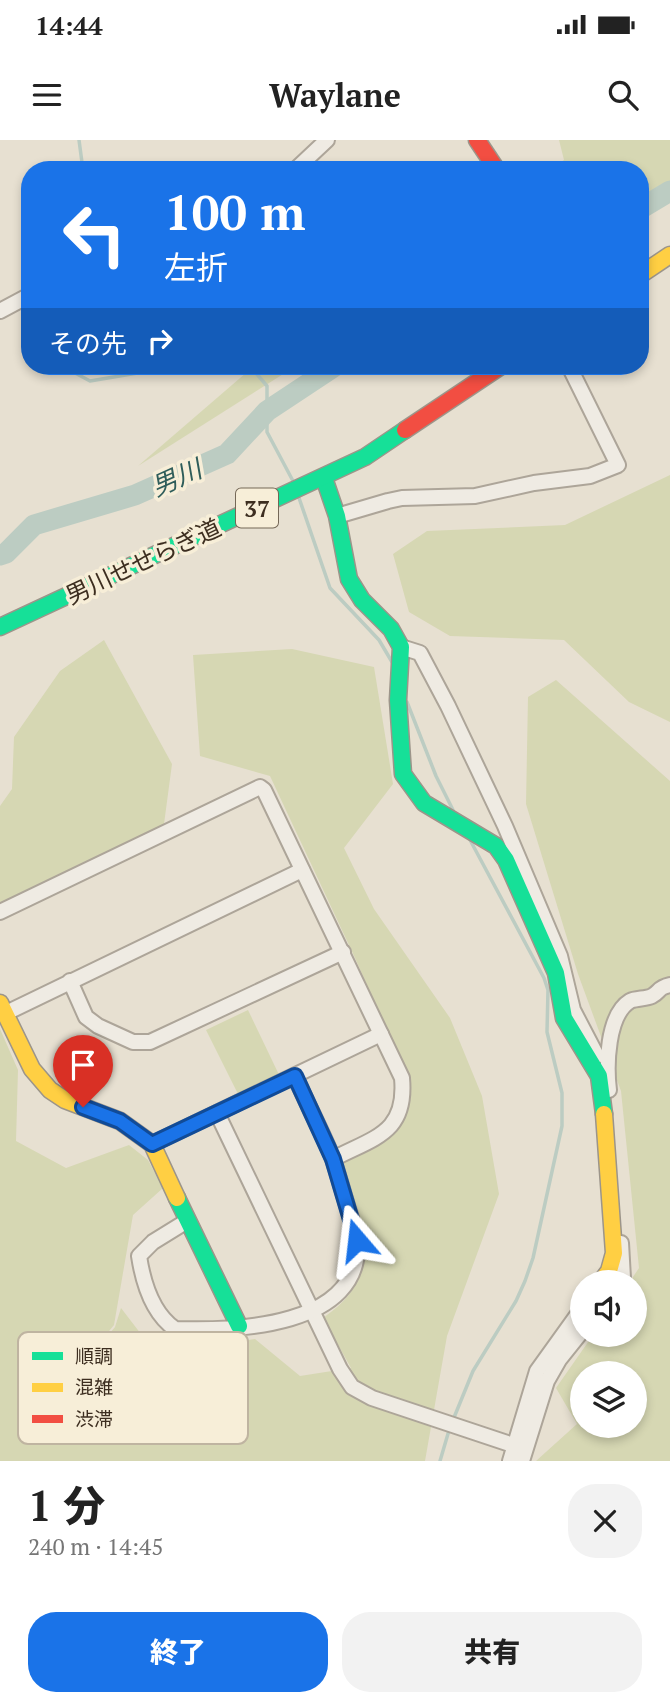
<!DOCTYPE html>
<html lang="ja">
<meta charset="utf-8">
<style>
body{margin:0;font-family:"PT Serif","Noto Sans JP",serif;background:#f2f2f2;color:#222;height:100vh;display:flex;flex-direction:column;font-size:26px;white-space:nowrap}
*{box-sizing:border-box;margin:0}
p{font-size:23px;color:#767676}
.icon{flex:none;width:38px;height:38px;fill:none;stroke:currentColor;stroke-width:2;stroke-linecap:round;stroke-linejoin:round}
.map{position:relative;height:1321px;overflow:hidden}
.side{display:flex;flex-direction:column;background:#fff;flex:1}
.side>*{flex:none}
.hud{position:absolute;left:21px;top:21px;width:628px;height:214px;border-radius:28px;box-shadow:0 4px 10px #0003;background:#1a73e8;color:#fff;overflow:hidden}
.tools{position:absolute;left:570px;top:1130px;display:grid;gap:14px}
.tools a{display:grid;place-items:center;width:77px;height:77px;border-radius:50%;background:#fff;box-shadow:0 4px 10px #0003;font-size:35px}
.pin{position:absolute;display:grid;place-items:center;width:60px;height:60px;color:#fff;margin:-72px -30px;border-radius:50% 50% 50% 0;rotate:-45deg;box-shadow:0 0 7px #0007}
.pin .icon{rotate:45deg}
.me{position:absolute;width:77px;margin:-38px;rotate:343deg;stroke-linejoin:round;filter:drop-shadow(0 0 5px #0008)}
.turn{display:flex;align-items:center;gap:24px;height:147px;padding:0 28px;font-size:32px}
.turn .icon{width:91px;height:91px;stroke-width:2.5}
.turn b{display:block;font-size:49px;line-height:60px}
.then{display:flex;align-items:center;height:66px;padding:0 28px;background:#0003;gap:14px;font-size:26px}
.round{display:grid;place-items:center;flex:none;width:74px;height:74px;border-radius:28px;background:#f2f2f2}
.overview{display:flex;align-items:center;justify-content:space-between;height:119px;padding:0 28px}
h1{font-size:42px;font-weight:800;line-height:52px}
.cta{display:flex;gap:14px;margin-top:auto;padding:14px 28px}
.cta a{flex:1;height:80px;border-radius:28px;background:#1a73e8;color:#fff;font-size:28px;font-weight:800;line-height:80px;text-align:center}
.cta a+a{background:#f2f2f2;color:#222}
.status{display:flex;justify-content:space-between;align-items:center;height:49px;padding:0 35px;background:#fff;direction:ltr}
.status svg{height:19px;fill:currentColor}
header{display:flex;justify-content:space-between;align-items:center;height:91px;padding:0 28px;background:#fff;font-size:32px;font-weight:800}
.map>svg:first-child{display:block}
.green{fill:#d6d7b3;fill-rule:evenodd}
.lines{fill:none;stroke-linecap:round;stroke-linejoin:round}
.stream{stroke:#bcccc2;stroke-width:3.5}
.river{stroke:#bcccc2;stroke-width:21}
.street-casing{stroke:#ada599;stroke-width:18}
.fast-casing{stroke:#9c958a;stroke-width:19}
.slow-casing{stroke:#9c958a;stroke-width:19}
.jam-casing{stroke:#9c958a;stroke-width:19}
.street{stroke:#efebe3;stroke-width:14}
.fast{stroke:#16e098;stroke-width:16}
.slow{stroke:#ffcf43;stroke-width:16}
.jam{stroke:#f24e42;stroke-width:16}
.route-casing{stroke:#114b97;stroke-width:18}
.route{stroke:#1a73e8;stroke-width:12}
.labels{text-anchor:middle;dominant-baseline:central;stroke-width:7;stroke-linejoin:round;paint-order:stroke}
.shield{fill:#f7eed8;stroke:#756857;stroke-width:2}
.shield-label{font-size:23px;font-weight:bold;fill:#3d2e20}
.street-label{font-size:24px;fill:#3d2e20;stroke:#f7eed8}
.water-label{font-size:26px;font-style:italic;fill:#2f5d5a;stroke:#f7eed8}
.key{fill:#f7eed8;stroke:#bfb4a1;stroke-width:2}
.key-label{font-size:19px;fill:#3d2e20}
</style>
<div class="status"><b>14:44</b><svg viewBox="0 0 49 12"><path d="M0 12V9h3v3zM5 12V6h3v6zM10 12V3h3v9zM15 12V0h3v12zM26 1h20v11H26zM47 4h2v5h-2z"/></svg></div>
<header><svg class="icon" aria-label="menu" viewBox="0 0 24 24"><path d="M4 6h16M4 12h16M4 18h16"/></svg>Waylane<svg class="icon" aria-label="search" viewBox="0 0 24 24"><circle cx="10" cy="10" r="6"/><path d="M15 15l6 6"/></svg></header>
<div class="map">
<svg width="670" height="1321" viewBox="0 0 670 1321">
<rect width="100%" height="100%" fill="#e7e0d1"/>
<g class="green">
<path d="M559 0H670V44L641 60 640 30H550L564 20Z"/>
<path d="M254 226H296L138 326Z"/>
<path d="M670 335V582L629 562 564 500 450 496 409 472 393 414 427 391 565 385Z"/>
<path d="M104 500 172 624 164 684 0 768V666L12 649 14 597 60 531Z"/>
<path d="M292 509 374 527 393 644 344 708 374 769 450 878 482 956 499 1054 447 1196 425 1321H0V889L18 930 16 1001 66 1028 129 1005 148 1020 163 1048 133 1075 114 1185 40 1276 141 1262 190 1209 255 1199 300 1236 351 1228 323 1178C390 1132 359 1085 339 1021L404 974 409 954 405 931 355 818 270 636 200 616 193 515Z"/>
<path d="M556 540 670 641V1321H536L577 1284 556 1248 593 1195H635V1143H629L639 1128 621 951 578 834 526 664 528 557ZM583 1234H635V1286H583Z"/>
<path d="M248 870 282 941 241 960 206 890Z"/>
<path d="M121 1168 157 1215 153 1242 140 1256 50 1270 49 1267 115 1187Z"/>
</g>
<g class="lines">
<g class="stream">
<path d="M79 0 83 30"/>
<path d="M70 226 77 234 90 241 179 226"/>
<path d="M250 226 267 246V292L293 341"/>
<path d="M298 355 330 448 379 500 392 522"/>
<path d="M407 562 436 636 453 670"/>
<path d="M453 1280 473 1231 516 1161 525 1141 533 1118 562 986V953L547 892 548 850 544 838 469 698"/>
<path d="M440 1321 450 1287"/>
</g>
<g class="river">
<path d="M640 69 670 51"/>
<path d="M0 415 6 413 34 385 135 355 227 314 267 271 335 226"/>
</g>
<g class="street-casing">
<g id="street">
<path d="M295 30 327 0"/>
<path d="M0 171 30 155"/>
<path d="M337 376 388 361 402 358 475 356 534 343 590 336 618 325 569 226"/>
<path d="M401 507 420 513 448 566 505 686 560 816 573 870 597 916"/>
<path d="M0 772 260 647 264 650 402 938C407 993 375 997 333 1019"/>
<path d="M70 841 86 877 98 886 133 902H150L343 812"/>
<path d="M6 873 302 730"/>
<path d="M609 950C606 926 607 875 630 861 636 858 646 859 652 856 661 851 657 848 670 845"/>
<path d="M217 973 340 1229 352 1247 372 1258 516 1306"/>
<path d="M152 1004 381 894"/>
<path d="M187 1081 153 1102 139 1116C143 1142 152 1173 175 1189 234 1191 364 1188 357 1100 356 1089 350 1076 347 1065 342 1049 338 1034 333 1019 322 991 307 964 295 936"/>
<path d="M620 1143 623 1138 621 1103"/>
<path d="M510 1321 537 1231 583 1167"/>
<path d="M522 1321 547 1241 559 1220 583 1190"/>
</g>
</g>
<g class="fast-casing">
<g id="fast">
<path d="M324 338 337 376 349 439 362 460 391 489 401 507 398 560 403 634 424 663 496 706 506 720 556 833 564 878 599 936 604 974"/>
<path d="M0 487 365 317 405 290"/>
<path d="M177 1058 239 1186"/>
</g>
</g>
<g class="slow-casing">
<g id="slow">
<path d="M640 135 670 115"/>
<path d="M0 863 32 929 50 950 65 960 120 981 152 1004 177 1058"/>
<path d="M600 1143 609 1131 614 1113 604 974"/>
</g>
</g>
<g class="jam-casing">
<g id="jam">
<path d="M477 0 497 30"/>
<path d="M405 290 501 226"/>
</g>
</g>
<use href="#street" class="street"/>
<use href="#fast" class="fast"/>
<use href="#slow" class="slow"/>
<use href="#jam" class="jam"/>
</g>
<g class="lines">
<g class="route-casing">
<path id="route" d="M83 967 120 981 152 1004 295 936 333 1019 357 1100"/>
</g>
<use href="#route" class="route"/>
</g>
<g class="labels">
<rect class="shield" x="236" y="348.5" width="42" height="39" rx="5"/>
<g class="shield-label">
<text x="257" y="368">37</text>
</g>
<g class="street-label">
<text transform="translate(143 421) rotate(-25)">男川せせらぎ道</text>
</g>
<g class="water-label">
<text transform="translate(176 337) rotate(-24)">男川</text>
</g>
</g>
<rect x="18" y="1192" width="230" height="112" rx="10" class="key"/>
<rect x="32" y="1212" width="31" height="8" fill="#16e098"/>
<rect x="32" y="1243" width="31" height="9" fill="#ffcf43"/>
<rect x="32" y="1275" width="31" height="8" fill="#f24e42"/>
<g class="key-label">
<text x="75" y="1223">順調</text>
<text x="75" y="1254">混雑</text>
<text x="75" y="1286">渋滞</text>
</g>
</svg>
<div class="tools">
<a><svg class="icon" aria-label="sound" viewBox="0 0 24 24"><path d="M4 9h4l5-4v14l-5-4H4zM17 9q2 3 0 6"/></svg></a>
<a><svg class="icon" aria-label="layers" viewBox="0 0 24 24"><path d="M12 4l9 5-9 5-9-5zM3 14l9 5 9-5"/></svg></a>
</div>
<div class="pin" style="left:83px;top:967px;background:#d93025"><svg class="icon" aria-label="arrive" viewBox="0 0 24 24"><path d="M6 21V4h12l-3 4 3 4H6"/></svg></div>
<svg class="me" style="left:357px;top:1100px" viewBox="-20 -20 40 40"><path d="M0-17L14 15 0 8-14 15z" fill="#1a73e8" stroke="#fff" stroke-width="4"/></svg>
<div class="hud">
<div class="turn"><svg class="icon" aria-label="left" viewBox="0 0 24 24"><path d="M17 20v-9H6M10 6l-5 5 5 5"/></svg><div><b>100 m</b>左折</div></div>
<div class="then">その先<svg class="icon" aria-label="right" viewBox="0 0 24 24"><path d="M7 20v-9h11M14 6l5 5-5 5"/></svg></div>
</div>
</div>
<section class="side">
<div class="overview"><div><h1>1 分</h1><p>240 m · 14:45</p></div><a class="round"><svg class="icon" aria-label="close" viewBox="0 0 24 24"><path d="M6 6l12 12M18 6L6 18"/></svg></a></div>
<div class="cta"><a>終了</a><a>共有</a></div>
</section>
